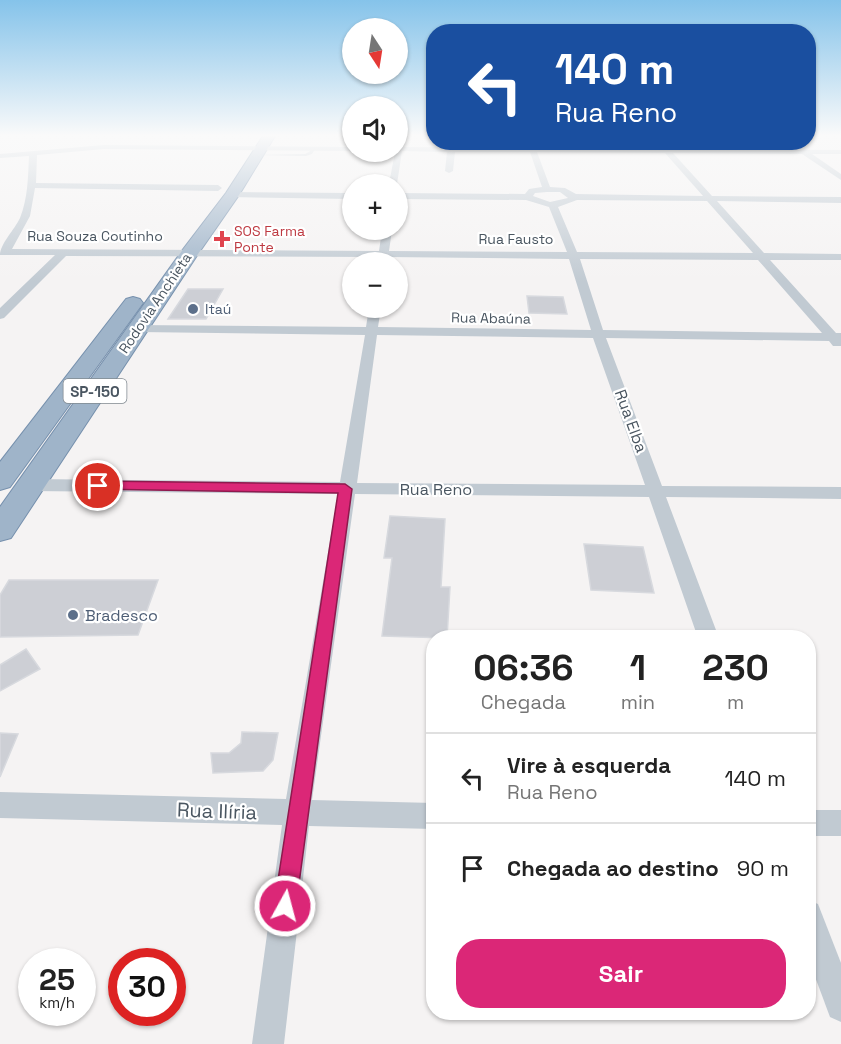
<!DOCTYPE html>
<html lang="pt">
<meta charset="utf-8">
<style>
body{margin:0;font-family:"Space Grotesk",sans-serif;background:#f6f6f6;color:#222;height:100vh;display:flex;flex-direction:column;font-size:22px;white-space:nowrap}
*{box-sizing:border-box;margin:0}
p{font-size:20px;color:#767676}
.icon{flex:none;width:33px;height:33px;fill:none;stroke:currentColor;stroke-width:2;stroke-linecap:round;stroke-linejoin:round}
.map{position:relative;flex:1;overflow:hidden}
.details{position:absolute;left:426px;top:630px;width:390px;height:390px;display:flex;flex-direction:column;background:#fff;border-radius:24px;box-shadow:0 2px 4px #0004}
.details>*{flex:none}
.top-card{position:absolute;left:426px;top:24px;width:390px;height:126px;border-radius:24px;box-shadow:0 2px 4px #0004;background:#1a4fa0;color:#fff;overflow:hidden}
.needle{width:39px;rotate:168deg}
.buttons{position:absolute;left:342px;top:18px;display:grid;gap:12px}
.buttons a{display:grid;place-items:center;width:66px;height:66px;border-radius:50%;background:#fff;box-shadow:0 2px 4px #0004;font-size:30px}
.speed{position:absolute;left:18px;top:948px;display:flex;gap:12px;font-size:30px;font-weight:700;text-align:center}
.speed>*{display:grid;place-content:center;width:78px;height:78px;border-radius:50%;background:#fff;box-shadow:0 2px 4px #0004;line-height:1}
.speed small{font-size:15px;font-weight:400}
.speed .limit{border:9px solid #d22;background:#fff;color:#111}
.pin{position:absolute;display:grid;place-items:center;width:51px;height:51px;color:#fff;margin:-26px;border:3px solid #fff;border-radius:50%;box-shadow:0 2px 6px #0007}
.me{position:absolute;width:66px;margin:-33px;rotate:7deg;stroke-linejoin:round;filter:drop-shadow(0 0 4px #0008)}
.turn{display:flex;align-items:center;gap:21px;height:126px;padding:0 30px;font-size:27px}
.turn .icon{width:78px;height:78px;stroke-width:2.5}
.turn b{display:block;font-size:42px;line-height:51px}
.eta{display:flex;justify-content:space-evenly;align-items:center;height:102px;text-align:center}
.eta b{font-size:36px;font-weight:600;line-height:42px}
.action{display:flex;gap:12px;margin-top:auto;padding:12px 30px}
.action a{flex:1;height:69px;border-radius:24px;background:#db2777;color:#fff;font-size:24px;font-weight:600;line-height:69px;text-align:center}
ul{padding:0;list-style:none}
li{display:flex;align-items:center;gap:18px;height:90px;padding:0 30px;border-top:2px solid #e0e0e0}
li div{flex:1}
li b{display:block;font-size:22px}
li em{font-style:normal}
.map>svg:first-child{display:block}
.building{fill:#cdcfd5;stroke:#d7d9de;stroke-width:1.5}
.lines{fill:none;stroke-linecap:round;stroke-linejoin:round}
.trunk-casing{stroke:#7690ad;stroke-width:2}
.service{fill:#c1cad2;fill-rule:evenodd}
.minor{fill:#c1cad2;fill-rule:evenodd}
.trunk{fill:#9fb4c9;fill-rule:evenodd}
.route{fill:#db2777;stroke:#8e194d;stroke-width:1.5}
.health-dot{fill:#e0444e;stroke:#fff;stroke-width:2}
.service-dot{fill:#5c6f8a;stroke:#fff;stroke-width:2}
.labels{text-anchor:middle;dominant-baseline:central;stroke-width:4.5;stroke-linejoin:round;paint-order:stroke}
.far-health-label{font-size:14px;fill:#be3a42;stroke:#fff;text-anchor:start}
.far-street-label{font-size:14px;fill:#4a5661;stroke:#fff}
.far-service-label{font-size:14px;fill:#4e5e75;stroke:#fff;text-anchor:start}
.shield{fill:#fff;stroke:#808990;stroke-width:1.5}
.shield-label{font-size:15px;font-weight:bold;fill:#4a5661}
.street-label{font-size:16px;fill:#4a5661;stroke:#fff}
.service-label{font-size:16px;fill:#4e5e75;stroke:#fff;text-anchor:start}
.near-street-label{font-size:20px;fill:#4a5661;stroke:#fff}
</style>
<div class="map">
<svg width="841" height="1044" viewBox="0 0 841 1044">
<rect width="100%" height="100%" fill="#f5f3f3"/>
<g class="building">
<path d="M188 289H223L206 319H168Z"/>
<path d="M527 296 563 297 567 314 529 313Z"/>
<path d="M390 516 445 519 441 587H450L447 638 382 636 392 558H384Z"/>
<path d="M584 544 643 547 654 593 591 590Z"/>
<path d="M9 580H158L138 635 0 637V595Z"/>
<path d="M26 649 40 669 0 691V665Z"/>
<path d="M242 732 278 733 273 760 263 771 213 773 211 753H229L241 743Z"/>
<path d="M0 733 18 734 0 777Z"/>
</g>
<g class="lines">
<g class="trunk-casing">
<g id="trunk">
<path d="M263 136H275L239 195 198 254 11 538 0 541V507L184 248 226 193Z"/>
<path d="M133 297 140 299 143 303 10 487 0 490V462L126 299Z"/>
</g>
</g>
<path class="service" d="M313 148 315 149 312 154 306 156 255 155 305 154 309 152Z"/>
<g class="minor">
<path d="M398 136H405L403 147 528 148 527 142H534L536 148 661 149 659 146 663 144 669 149 841 150V154H812L841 174V180L802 154 673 153 712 196 841 197V203L717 201 764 253 841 254V260H770L836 333H841V346H833L829 341 606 338 662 486 841 487V499L666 497 719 638H698L649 497 355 494 312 800 434 803V829L309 826 284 1044H252L282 825 0 818V792L286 799 338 494 30 491 24 489 22 485 24 481 30 479 340 482 365 335 139 332 135 331 133 328 135 325 366 327 369 308H381L378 327 591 330 569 259 388 257 387 262H377V257L66 256 4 318 0 319V308L55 255H0C0 244 15 229 20 218 28 198 28 177 29 156L0 158V154L104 145 352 147V151L104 149 37 155 36 183 218 185 222 188 218 191 35 188 30 216 12 249 379 251 382 230H392L389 251 567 252 549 207 526 200 398 199V193L525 194 529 189 542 187 530 152H455L453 171 449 173 445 171 447 152 402 151 397 184H389L395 152H398ZM537 152 665 153 703 196 576 194 565 188 550 187ZM547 192H560L568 198 550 202 533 196 535 193ZM577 200 707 201 753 253 577 252 558 207ZM580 259 758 260 822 333 603 330ZM377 335 593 338 645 485 357 483Z"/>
<path d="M232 192 352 193V199L229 197V193Z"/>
<rect x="808" y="810" width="33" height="26"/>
<path d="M808 900 818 904 841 963V1022L830 1017 808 958Z"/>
</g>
<use href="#trunk" class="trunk"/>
</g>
<linearGradient id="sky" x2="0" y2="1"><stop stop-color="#85c3ea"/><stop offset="0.48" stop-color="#fafafa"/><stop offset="1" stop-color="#fafafa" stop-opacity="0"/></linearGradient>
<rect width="841" height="282" fill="url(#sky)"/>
<path class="route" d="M98 481 345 484 352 489 296 906 293 914 285 917 277 914 274 906 338 493 93 489 92 486Z"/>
<path class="health-dot" d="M219 230h6v6h6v6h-6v6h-6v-6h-6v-6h6z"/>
<g class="service-dot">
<circle cx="193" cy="309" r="6"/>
<circle cx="73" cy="615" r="6"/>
</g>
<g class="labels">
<g class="far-health-label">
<text x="234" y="231">SOS Farma<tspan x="234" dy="16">Ponte</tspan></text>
</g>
<g class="far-street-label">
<text x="95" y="236">Rua Souza Coutinho</text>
<text x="516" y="239">Rua Fausto</text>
<text transform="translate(155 303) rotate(-56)">Rodovia Anchieta</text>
<text transform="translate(491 318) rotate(1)">Rua Abaúna</text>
</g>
<g class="far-service-label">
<text x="205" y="309">Itaú</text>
</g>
<rect class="shield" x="63.5" y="379" width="63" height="24" rx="4.5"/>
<g class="shield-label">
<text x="95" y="391">SP-150</text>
</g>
<g class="street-label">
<text transform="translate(631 421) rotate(70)">Rua Elba</text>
<text x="436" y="489">Rua Reno</text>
</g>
<g class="service-label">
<text x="85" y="615">Bradesco</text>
</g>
<g class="near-street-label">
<text transform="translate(217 811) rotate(2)">Rua Ilíria</text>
</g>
</g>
</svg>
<div class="buttons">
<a><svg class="needle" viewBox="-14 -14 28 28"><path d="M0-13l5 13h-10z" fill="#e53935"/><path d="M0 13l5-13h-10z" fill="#767676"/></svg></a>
<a><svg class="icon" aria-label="sound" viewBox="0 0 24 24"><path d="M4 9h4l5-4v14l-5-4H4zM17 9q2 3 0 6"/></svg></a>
<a>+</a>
<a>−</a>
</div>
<div class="speed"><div>25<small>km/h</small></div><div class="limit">30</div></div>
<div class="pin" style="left:98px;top:486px;background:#d93025"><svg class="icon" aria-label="arrive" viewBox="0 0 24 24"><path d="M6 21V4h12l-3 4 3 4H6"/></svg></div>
<svg class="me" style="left:285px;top:906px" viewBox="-20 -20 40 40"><circle r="17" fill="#db2777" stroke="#fff" stroke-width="3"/><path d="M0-11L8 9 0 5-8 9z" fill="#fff"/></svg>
<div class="top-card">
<div class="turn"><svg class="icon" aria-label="left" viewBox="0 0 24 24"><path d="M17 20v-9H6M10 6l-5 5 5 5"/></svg><div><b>140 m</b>Rua Reno</div></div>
</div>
<section class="details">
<div class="eta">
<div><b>06:36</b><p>Chegada</p></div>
<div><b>1</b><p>min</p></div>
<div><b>230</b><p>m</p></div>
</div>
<ul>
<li><svg class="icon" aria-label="left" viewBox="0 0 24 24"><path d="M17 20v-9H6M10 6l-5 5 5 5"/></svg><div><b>Vire à esquerda</b><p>Rua Reno</p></div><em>140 m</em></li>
<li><svg class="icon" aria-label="arrive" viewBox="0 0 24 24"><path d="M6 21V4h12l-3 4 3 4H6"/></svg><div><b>Chegada ao destino</b></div><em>90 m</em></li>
</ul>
<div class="action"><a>Sair</a></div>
</section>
</div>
